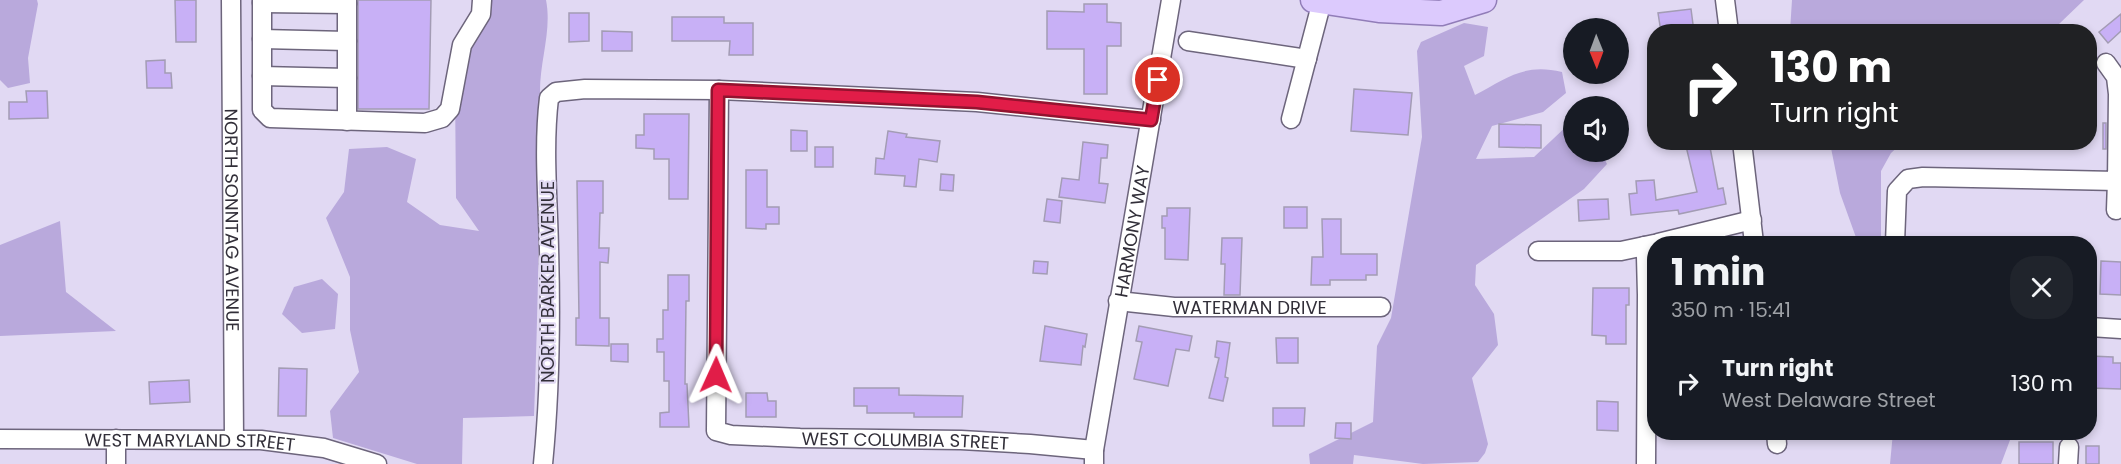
<!DOCTYPE html>
<meta charset="utf-8">
<style>
body{margin:0;font-family:Poppins,sans-serif;background:#20242c;color:#f1f3f6;height:100vh;display:flex;flex-direction:column;font-size:22px;white-space:nowrap}
*{box-sizing:border-box;margin:0}
p{font-size:20px;color:#9ea1a6}
.icon{flex:none;width:33px;height:33px;fill:none;stroke:currentColor;stroke-width:2;stroke-linecap:round;stroke-linejoin:round}
.map{position:relative;flex:1;overflow:hidden}
.details{position:absolute;left:1647px;top:236px;width:450px;height:204px;display:flex;flex-direction:column;background:#171b24;border-radius:24px;box-shadow:0 3px 9px #0003}
.details>*{flex:none}
.guide{position:absolute;left:1647px;top:24px;width:450px;height:126px;border-radius:24px;box-shadow:0 3px 9px #0003;background:#202124;color:#fff;overflow:hidden}
.needle{width:39px;rotate:179deg}
.buttons{position:absolute;left:1563px;top:18px;display:grid;gap:12px}
.buttons a{display:grid;place-items:center;width:66px;height:66px;border-radius:50%;background:#171b24;box-shadow:0 3px 9px #0003;font-size:30px}
.pin{position:absolute;display:grid;place-items:center;width:51px;height:51px;color:#fff;margin:-26px;border:3px solid #fff;border-radius:50%;box-shadow:0 2px 6px #0007}
.me{position:absolute;width:66px;margin:-33px;rotate:1deg;stroke-linejoin:round;filter:drop-shadow(0 0 4px #0008)}
.turn{display:flex;align-items:center;gap:21px;height:126px;padding:0 24px;font-size:27px}
.turn .icon{width:78px;height:78px;stroke-width:2.5}
.turn b{display:block;font-size:42px;line-height:51px}
.round{display:grid;place-items:center;flex:none;width:63px;height:63px;border-radius:24px;background:#20242c}
.head{display:flex;align-items:center;justify-content:space-between;height:102px;padding:0 24px}
h1{font-size:36px;font-weight:700;line-height:45px}
ul{padding:0;list-style:none}
li{display:flex;align-items:center;gap:18px;height:90px;padding:0 24px}
li div{flex:1}
li b{display:block;font-size:22px}
li em{font-style:normal}
.map>svg:first-child{display:block}
.green{fill:#b9a9dc}
.building{fill:#c8b0f6;stroke:#a39cb4;stroke-width:1.5}
.lines{fill:none;stroke-linecap:round;stroke-linejoin:round}
.minor-casing{stroke:#6d657c;stroke-width:21}
.major-casing{stroke:#917db8;stroke-width:27}
.minor{stroke:#fff;stroke-width:18}
.major{stroke:#dccafd;stroke-width:24}
.route-casing{stroke:#92132f;stroke-width:15}
.route{stroke:#e11d48;stroke-width:10}
.labels{text-anchor:middle;dominant-baseline:central;stroke-width:4.5;stroke-linejoin:round;paint-order:stroke}
.street-label{font-size:18px;fill:#322f39;stroke:#e1d9f3}
</style>
<div class="map">
<svg width="2121" height="464" viewBox="0 0 2121 464">
<rect width="100%" height="100%" fill="#e1d9f3"/>
<g class="green">
<path d="M0 0H37L38 4 28 58 30 83 8 88 0 80Z"/>
<path d="M485 0H546C552 30 540 60 540 91 540 199 538 308 534 416L463 418 462 464H417L333 438 330 411 359 372 350 330V277L326 218 344 192 349 149 387 147 416 159 407 202 440 225 479 231 456 198 455 87 484 19Z"/>
<path d="M1792 0H2084L2059 24 2058 31H1790Z"/>
<path d="M1464 23 1488 27 1484 56 1464 66 1475 95C1507 78 1524 63 1562 72L1566 93 1543 112 1492 126 1476 159 1534 157 1571 122 1574 152C1590 152 1599 147 1607 164L1584 189 1476 265 1475 285 1494 314 1498 345 1472 378 1488 444 1485 453 1478 462 1423 464 1354 455 1353 464H1310L1309 454 1373 422 1377 346 1391 318 1422 137 1417 51 1421 42Z"/>
<path d="M1830 143H1902L1891 153 1881 171V243H1858L1840 193Z"/>
<path d="M60 221 66 292 116 331 0 336V245Z"/>
<path d="M322 279 338 294 335 329 302 333 282 314 294 287Z"/>
<path d="M1893 432H2013L2001 464H1890Z"/>
</g>
<g class="building">
<path d="M175 0H196V42H176Z"/>
<path d="M358 0H431L429 109H358Z"/>
<path d="M1084 4H1107V22L1121 23V46H1107V94H1084V49H1047V11L1084 12Z"/>
<path d="M1691 9 1694 32H1661L1658 13Z"/>
<path d="M569 13H589V41L569 42Z"/>
<path d="M2121 14V31L2108 43 2099 32Z"/>
<path d="M672 17H724V23H753V55H729L730 41H672Z"/>
<path d="M602 31 632 32V51H602Z"/>
<path d="M165 60V73H171L172 88H147L146 61Z"/>
<path d="M1354 89 1412 93 1408 135 1351 131Z"/>
<path d="M26 91H47L48 118 9 119V102H27Z"/>
<path d="M644 114H689L688 199H669V159H654V149L636 148V135H644Z"/>
<rect x="2103" y="123" width="3" height="26"/>
<path d="M1499 124 1541 125V148L1499 147Z"/>
<path d="M791 130 807 131V151H791Z"/>
<path d="M888 131 907 134 906 137 940 141 937 162 919 159 916 187 904 186 905 176 875 174 876 158 884 159Z"/>
<path d="M1083 142 1108 145 1107 158H1101L1099 183 1108 184 1105 203 1059 197 1062 178 1079 180Z"/>
<path d="M1685 142H1709L1718 189 1723 188 1726 204 1679 214 1678 210 1631 215 1629 194 1637 193 1636 181 1654 180 1656 200 1697 192Z"/>
<rect x="815" y="147" width="18" height="20"/>
<path d="M746 170H767V207H779V224H766V229L746 228Z"/>
<path d="M941 174 954 175 953 191 940 190Z"/>
<path d="M577 181H603V213H600L599 248H609L608 263 600 262V318H609V346L576 345V318H579Z"/>
<path d="M1047 199 1062 201 1060 223 1044 221Z"/>
<path d="M1608 199 1609 219 1579 221 1578 200Z"/>
<rect x="1284" y="207" width="23" height="21"/>
<path d="M1167 208H1190L1188 260 1165 259V228H1162V216H1167Z"/>
<path d="M1322 219H1341V254H1377V275H1366V280H1330V285H1311L1312 257H1323Z"/>
<path d="M1222 238H1242L1240 295H1224L1225 264H1221Z"/>
<path d="M1034 261 1048 262 1047 274 1033 273Z"/>
<path d="M2101 261 2121 262V295L2100 294Z"/>
<path d="M668 275H689V301H686L685 384H687L689 427H660V413L669 412V381H664V352H657V339H663V310H668Z"/>
<path d="M1593 288H1629V305H1626V344H1606V336L1592 335Z"/>
<path d="M1045 326 1087 334 1085 347 1083 346 1081 365 1040 361Z"/>
<path d="M1139 326 1192 336 1189 351 1176 349 1168 386 1134 379 1142 342 1136 341Z"/>
<path d="M1276 338H1298V363H1277Z"/>
<path d="M1217 341 1230 343 1225 377 1228 378 1223 401 1209 398 1219 358 1215 357Z"/>
<path d="M611 344H628V362L611 361Z"/>
<path d="M2090 356 2113 357V363H2121V389L2090 388Z"/>
<path d="M279 368 307 369 306 416H278Z"/>
<path d="M189 380 190 402 150 404 149 382Z"/>
<path d="M854 388H899V395L963 396 962 417H914V413H867V406H854Z"/>
<path d="M746 393H767L768 401H776V417H746Z"/>
<path d="M1597 401 1618 402V431L1597 430Z"/>
<path d="M1273 408H1305L1304 426H1273Z"/>
<path d="M1336 423H1351V439L1335 438Z"/>
<rect x="2019" y="442" width="34" height="22"/>
<rect x="2086" y="446" width="13" height="18"/>
</g>
<g class="lines">
<g class="minor-casing">
<g id="minor">
<path id="s1" d="M231 0 234 439"/>
<path d="M262 0V110L270 118 425 123 442 118 450 109 462 45 481 14 482 0"/>
<path d="M1725 0 1729 32"/>
<path d="M262 3 347 4"/>
<path d="M262 39 347 41"/>
<path d="M1188 41 1307 59"/>
<path d="M262 76 347 78"/>
<path id="s2" d="M719 90 716 431 731 435 800 438 961 440 1030 444 1094 450"/>
<path d="M1291 119 1322 1"/>
<path d="M347 121V0"/>
<path d="M1742 142 1754 243"/>
<path d="M2116 210 2117 181"/>
<path d="M1658 243 1752 220"/>
<path d="M1895 243 1897 191 1908 179 1923 177 2117 181 2118 94 2116 77 2106 63"/>
<path d="M1644 246 1646 257 1647 295 1646 464"/>
<path d="M1538 251H1621L1654 244"/>
<path id="s3" d="M1118 301 1174 307H1381"/>
<path d="M2090 327 2121 329"/>
<path d="M1776 432 1777 444"/>
<path id="s4" d="M0 439 261 440 324 448 377 464"/>
<path d="M116 439V464"/>
<path d="M543 464C550 393 551 320 549 249 548 198 543 148 549 98L556 92 585 89 719 90 977 102 1151 120"/>
<path id="s5" d="M1094 464V450L1171 0"/>
<path d="M2068 464 2069 447"/>
</g>
</g>
<g class="major-casing">
<path id="major" d="M1313 0 1379 10 1441 13 1484 0"/>
</g>
<use href="#minor" class="minor"/>
<use href="#major" class="major"/>
</g>
<g class="lines">
<g class="route-casing">
<path id="route" d="M716 375 718 90 977 102 1151 120 1158 80"/>
</g>
<use href="#route" class="route"/>
</g>
<g class="labels">
<g class="street-label">
<text stroke="none"><textPath href="#s1" startOffset="220">NORTH SONNTAG AVENUE</textPath></text>
<text stroke="none"><textPath href="#s5" startOffset="236">HARMONY WAY</textPath></text>
<text transform="translate(547 282) rotate(-90)">NORTH BARKER AVENUE</text>
<text stroke="none"><textPath href="#s3" startOffset="132">WATERMAN DRIVE</textPath></text>
<text stroke="none"><textPath href="#s2" startOffset="531">WEST COLUMBIA STREET</textPath></text>
<text stroke="none"><textPath href="#s4" startOffset="190">WEST MARYLAND STREET</textPath></text>
</g>
</g>
</svg>
<div class="buttons">
<a><svg class="needle" viewBox="-14 -14 28 28"><path d="M0-13l5 13h-10z" fill="#e53935"/><path d="M0 13l5-13h-10z" fill="#9ea1a6"/></svg></a>
<a><svg class="icon" aria-label="sound" viewBox="0 0 24 24"><path d="M4 9h4l5-4v14l-5-4H4zM17 9q2 3 0 6"/></svg></a>
</div>
<div class="pin" style="left:1158px;top:80px;background:#d93025"><svg class="icon" aria-label="arrive" viewBox="0 0 24 24"><path d="M6 21V4h12l-3 4 3 4H6"/></svg></div>
<svg class="me" style="left:716px;top:375px" viewBox="-20 -20 40 40"><path d="M0-17L14 15 0 8-14 15z" fill="#e11d48" stroke="#fff" stroke-width="4"/></svg>
<div class="guide">
<div class="turn"><svg class="icon" aria-label="right" viewBox="0 0 24 24"><path d="M7 20v-9h11M14 6l5 5-5 5"/></svg><div><b>130 m</b>Turn right</div></div>
</div>
<section class="details">
<div class="head"><div><h1>1 min</h1><p>350 m · 15:41</p></div><a class="round"><svg class="icon" aria-label="close" viewBox="0 0 24 24"><path d="M6 6l12 12M18 6L6 18"/></svg></a></div>
<ul>
<li><svg class="icon" aria-label="right" viewBox="0 0 24 24"><path d="M7 20v-9h11M14 6l5 5-5 5"/></svg><div><b>Turn right</b><p>West Delaware Street</p></div><em>130 m</em></li>
</ul>
</section>
</div>
